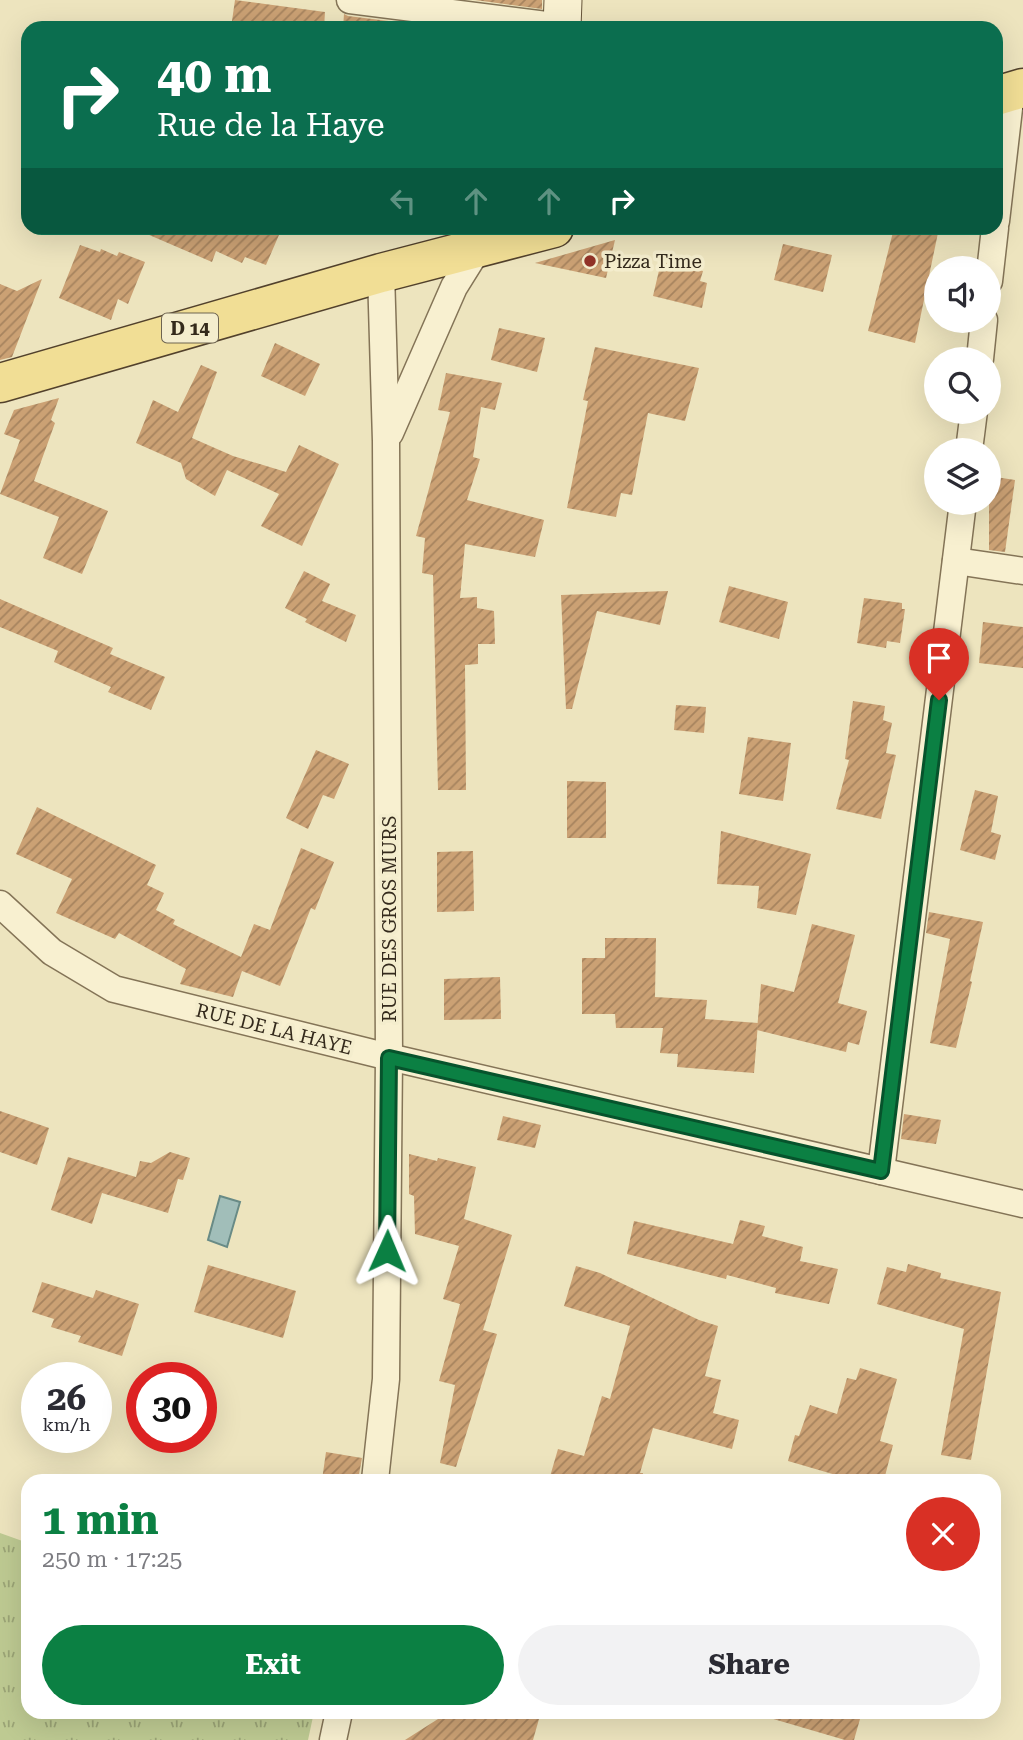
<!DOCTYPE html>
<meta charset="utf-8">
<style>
body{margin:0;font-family:"Roboto Serif",serif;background:#f2f2f3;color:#2b2b33;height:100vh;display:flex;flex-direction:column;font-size:26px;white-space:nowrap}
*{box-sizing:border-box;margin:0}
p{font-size:23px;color:#7c7c81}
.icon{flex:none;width:38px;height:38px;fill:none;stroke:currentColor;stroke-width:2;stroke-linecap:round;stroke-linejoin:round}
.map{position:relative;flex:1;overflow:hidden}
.panel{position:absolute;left:21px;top:1474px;width:980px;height:245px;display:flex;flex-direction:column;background:#fff;border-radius:21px;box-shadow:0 7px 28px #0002}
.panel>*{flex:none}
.guide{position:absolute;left:21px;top:21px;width:982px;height:214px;border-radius:21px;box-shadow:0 7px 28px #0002;background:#0b6e4f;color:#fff;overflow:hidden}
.tools{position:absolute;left:924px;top:256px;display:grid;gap:14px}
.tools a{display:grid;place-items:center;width:77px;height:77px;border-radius:50%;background:#fff;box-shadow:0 7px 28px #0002;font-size:35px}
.speed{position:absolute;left:21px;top:1362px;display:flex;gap:14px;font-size:35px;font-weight:700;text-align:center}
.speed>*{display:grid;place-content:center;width:91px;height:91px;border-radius:50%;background:#fff;box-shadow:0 7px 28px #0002;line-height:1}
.speed small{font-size:18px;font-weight:400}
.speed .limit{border:10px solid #d22;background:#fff;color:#111}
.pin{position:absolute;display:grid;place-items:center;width:60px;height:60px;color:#fff;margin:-72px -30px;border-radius:50% 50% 50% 0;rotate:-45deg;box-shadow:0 0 7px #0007}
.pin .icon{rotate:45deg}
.me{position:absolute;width:77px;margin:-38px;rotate:1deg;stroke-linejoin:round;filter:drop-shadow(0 0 5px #0008)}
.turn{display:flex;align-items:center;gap:24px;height:147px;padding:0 21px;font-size:32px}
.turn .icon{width:91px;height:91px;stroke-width:2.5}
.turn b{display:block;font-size:49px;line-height:60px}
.lanes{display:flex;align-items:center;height:66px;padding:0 21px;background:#0003;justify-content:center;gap:35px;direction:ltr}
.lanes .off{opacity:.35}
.round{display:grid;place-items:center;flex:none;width:74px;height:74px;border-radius:37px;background:#f2f2f3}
.summary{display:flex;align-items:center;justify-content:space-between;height:119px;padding:0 21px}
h1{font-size:42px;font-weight:700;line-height:52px;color:#0b8043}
.button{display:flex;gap:14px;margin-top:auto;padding:14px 21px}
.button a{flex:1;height:80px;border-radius:42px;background:#0b8043;color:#fff;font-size:28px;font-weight:700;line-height:80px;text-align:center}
.button a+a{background:#f2f2f3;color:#2b2b33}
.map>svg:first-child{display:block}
.park{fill:url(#park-tufts)}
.water{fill:#a1beb9;stroke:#698b86;stroke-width:2}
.building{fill:url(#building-hatch)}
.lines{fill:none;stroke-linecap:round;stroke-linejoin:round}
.street-casing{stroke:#847457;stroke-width:29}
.secondary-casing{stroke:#66553a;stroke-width:39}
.primary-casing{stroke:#52412c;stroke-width:41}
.street{stroke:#f8f0d0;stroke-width:26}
.secondary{stroke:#f8f0d0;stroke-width:37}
.primary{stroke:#f1de95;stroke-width:38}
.route-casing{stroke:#07532c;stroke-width:18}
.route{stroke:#0b8043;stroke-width:12}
.poi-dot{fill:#923328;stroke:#f4edcd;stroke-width:2.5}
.labels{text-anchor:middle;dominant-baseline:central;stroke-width:7;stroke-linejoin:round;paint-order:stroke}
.shield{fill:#f4edcd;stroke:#6e6451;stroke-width:2}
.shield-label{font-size:18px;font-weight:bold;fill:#342a1c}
.poi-label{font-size:19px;fill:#342a1c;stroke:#f4edcd;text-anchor:start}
.street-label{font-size:19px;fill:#342a1c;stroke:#f4edcd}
</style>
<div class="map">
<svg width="1023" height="1740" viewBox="0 0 1023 1740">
<defs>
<pattern id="park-tufts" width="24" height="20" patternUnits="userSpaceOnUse" patternTransform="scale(1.75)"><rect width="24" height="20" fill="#beca92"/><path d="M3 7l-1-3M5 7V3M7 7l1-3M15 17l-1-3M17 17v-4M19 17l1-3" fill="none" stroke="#9ba476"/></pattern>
<pattern id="building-hatch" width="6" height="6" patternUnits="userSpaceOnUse" patternTransform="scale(1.75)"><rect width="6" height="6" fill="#cba174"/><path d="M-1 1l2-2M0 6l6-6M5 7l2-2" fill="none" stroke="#a6835e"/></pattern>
</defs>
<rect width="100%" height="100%" fill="#ede4be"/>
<path class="park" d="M0 1533 28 1543V1712H314L308 1740H0Z"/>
<path class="water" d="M220 1196 240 1202 227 1247 208 1240Z"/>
<g class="building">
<path d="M235 0 325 12 324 28H231Z"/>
<path d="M475 0H542V9Z"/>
<path d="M344 14 348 16 445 28H343Z"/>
<path d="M133 228H282L266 265 245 257 242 263 216 251 212 262Z"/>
<path d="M894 228H939L915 343 868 331Z"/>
<path d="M615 240 606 278 535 263Z"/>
<path d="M783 244 832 255 823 292 774 280Z"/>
<path d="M80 245 100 252 101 249 117 256 119 252 145 262 128 304 118 299 111 320 59 298Z"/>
<path d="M661 262 703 271 700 281 707 283 702 308 653 296Z"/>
<path d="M42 279 12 357 0 360V284L17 291Z"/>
<path d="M499 328 545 338 537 372 491 360Z"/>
<path d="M275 343 320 364 305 396 261 376Z"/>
<path d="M595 347 699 368 685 421 648 413 632 495 621 493 616 517 567 508 588 401 583 400Z"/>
<path d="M201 365 217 372 192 438 233 456 286 472 299 445 339 464 302 546 261 526 279 494 227 470 215 496 186 479 181 463 136 443 153 400 178 412Z"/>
<path d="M446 373 502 383 495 410 481 407 473 457 480 459 467 500 544 520 535 557 465 544 460 598 477 597V608L494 611 495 644H478V664L465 665 466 790H438L433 575 422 573 425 538 416 536 450 412 438 410Z"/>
<path d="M59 398 51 420 55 423 34 481 108 511 82 574 43 558 59 517 0 494 20 440 4 434 14 410Z"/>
<path d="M989 476 1015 480 1005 552 989 550Z"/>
<path d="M304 571 330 584 322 601 356 615 346 642 305 622 307 619 285 608Z"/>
<path d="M729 586 788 602 779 639 719 622Z"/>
<path d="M668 591 660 625 597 611 572 709H566L561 595Z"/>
<path d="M864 598 902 603V609H905L900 643 887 641 886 648 857 643Z"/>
<path d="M0 599 113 648 110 654 165 677 151 710 108 692 111 687 54 662 58 651 0 627Z"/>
<path d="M983 622 1023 627V668L979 663Z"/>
<path d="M853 701 885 706 883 720 892 723 886 753 896 755 881 819 836 809 849 760 845 759Z"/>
<path d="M676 705 706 707 704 733 674 730Z"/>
<path d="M748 737 791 743 783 801 739 794Z"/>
<path d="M316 750 349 764 334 799 323 795 308 829 286 818Z"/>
<path d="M567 781 606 782V838H567Z"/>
<path d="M975 790 998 796 991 832 1001 835 995 860 960 850Z"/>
<path d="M37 807 156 865 147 885 164 893 156 910 175 920 173 924 241 957 254 924 270 930 301 848 334 862 315 910 311 908 280 986 242 971 233 997 180 984 186 969 119 933 115 939 56 913 72 879 16 854Z"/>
<path d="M721 831 811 854 796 915 757 908 759 886 717 884Z"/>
<path d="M473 851 474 911 437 912V852Z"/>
<path d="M929 912 983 922 970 981 972 982 956 1048 930 1043 950 939 926 933Z"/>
<path d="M812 924 855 935 838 1003 867 1011 859 1045 848 1042 846 1052 757 1030 761 984 794 992Z"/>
<path d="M605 938H656L655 997 707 1000 705 1019 758 1023 754 1073 677 1067 678 1054 660 1053 663 1028H616L615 1014H582V958H605Z"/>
<path d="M500 977 501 1019 444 1020V979Z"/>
<path d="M0 1111 49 1128 37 1165 0 1152Z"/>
<path d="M904 1114 941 1120 936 1144 901 1139Z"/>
<path d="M503 1116 541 1125 535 1148 497 1140Z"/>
<path d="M170 1152 190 1158 183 1180 178 1179 168 1213 102 1193 92 1224 51 1210 68 1157 136 1177 140 1161 151 1163Z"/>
<path d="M409 1154 437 1161 438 1158 476 1167 464 1219 512 1235 483 1330 497 1334 456 1467 440 1463 455 1385 439 1381 460 1304 443 1299 459 1246 415 1234 414 1196 409 1194Z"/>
<path d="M740 1220 765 1226 762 1236 803 1247 800 1261 838 1269 829 1304 775 1293 776 1288 727 1275 726 1279 627 1254 634 1221 733 1244Z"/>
<path d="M908 1264 941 1273 940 1278 1001 1292 971 1460 941 1455 964 1329 877 1304 887 1267 906 1272Z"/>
<path d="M208 1265 296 1291 283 1338 194 1312Z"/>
<path d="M576 1266 600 1273 699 1320 718 1326 705 1376 721 1380 713 1413 739 1420 732 1449 653 1428 640 1473H643L642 1480H549L558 1449 584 1456 602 1396 610 1399 630 1326 564 1306Z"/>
<path d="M42 1282 93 1298 96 1290 139 1304 122 1356 78 1342 81 1336 51 1327 54 1319 32 1312Z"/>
<path d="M860 1368 897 1379 880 1441 893 1445 884 1480H835L836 1475 788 1461 795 1435 799 1436 810 1405 837 1414 847 1378 856 1380Z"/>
<path d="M326 1452 362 1458 358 1480H322Z"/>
<path d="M449 1712H541L533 1740H405Z"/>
<path d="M771 1712H862L854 1740H845L770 1718Z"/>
</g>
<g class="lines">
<g class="street-casing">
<g id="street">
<path d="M350 0 562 27"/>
<path d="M996 221 1011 91"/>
<path d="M989 281 995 228"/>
<path d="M980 359 984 320"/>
<path d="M390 433 454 287 479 247"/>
<path d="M969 450 974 411"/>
<path d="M956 561 1023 571"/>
<path d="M0 904 52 952 114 989 389 1057 1023 1204"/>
<path d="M881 1171 963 502"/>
<path d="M375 1480 386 1379 389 1057 386 441 381 273"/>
<path d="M333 1740 339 1712"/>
</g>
</g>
<g class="secondary-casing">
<path id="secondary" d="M562 28 563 0"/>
</g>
<g class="primary-casing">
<g id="primary">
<path d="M996 96 1023 88"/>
<path d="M0 383 381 273 554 228"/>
</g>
</g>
<use href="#street" class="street"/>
<use href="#secondary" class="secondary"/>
<use href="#primary" class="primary"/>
</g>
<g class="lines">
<g class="route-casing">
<path id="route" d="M387 1251 389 1058 881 1171 939 700"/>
</g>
<use href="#route" class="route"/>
</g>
<circle class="poi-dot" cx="590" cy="261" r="7"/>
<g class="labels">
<rect class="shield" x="162" y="313.5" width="56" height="29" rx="5"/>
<g class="shield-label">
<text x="190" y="328">D 14</text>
</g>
<g class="poi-label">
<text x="604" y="261">Pizza Time</text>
</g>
<g class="street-label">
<text transform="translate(389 919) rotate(-90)">RUE DES GROS MURS</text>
<text transform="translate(274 1029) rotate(14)">RUE DE LA HAYE</text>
</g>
</g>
</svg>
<div class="tools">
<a><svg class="icon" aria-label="sound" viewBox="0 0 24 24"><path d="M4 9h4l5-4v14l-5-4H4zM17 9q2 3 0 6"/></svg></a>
<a><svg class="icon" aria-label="search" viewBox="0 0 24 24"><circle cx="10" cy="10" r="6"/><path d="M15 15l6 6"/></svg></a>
<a><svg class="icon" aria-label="layers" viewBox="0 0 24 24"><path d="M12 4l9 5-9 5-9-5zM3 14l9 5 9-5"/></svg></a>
</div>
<div class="speed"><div>26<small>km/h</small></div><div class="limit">30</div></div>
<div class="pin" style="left:939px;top:700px;background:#d93025"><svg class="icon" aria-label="arrive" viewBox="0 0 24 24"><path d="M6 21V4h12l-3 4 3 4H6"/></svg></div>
<svg class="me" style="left:387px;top:1251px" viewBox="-20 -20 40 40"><path d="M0-17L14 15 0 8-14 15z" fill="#0b8043" stroke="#fff" stroke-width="4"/></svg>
<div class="guide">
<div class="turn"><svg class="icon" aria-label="right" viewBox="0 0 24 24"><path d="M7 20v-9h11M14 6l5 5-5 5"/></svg><div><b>40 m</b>Rue de la Haye</div></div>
<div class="lanes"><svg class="icon off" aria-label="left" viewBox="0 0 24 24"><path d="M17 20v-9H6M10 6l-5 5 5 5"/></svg><svg class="icon off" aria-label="ahead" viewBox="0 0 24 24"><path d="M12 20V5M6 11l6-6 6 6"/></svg><svg class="icon off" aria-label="ahead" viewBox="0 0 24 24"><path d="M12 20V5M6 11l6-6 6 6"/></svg><svg class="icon" aria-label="right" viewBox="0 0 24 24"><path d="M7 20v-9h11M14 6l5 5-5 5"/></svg></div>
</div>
<section class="panel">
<div class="summary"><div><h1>1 min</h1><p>250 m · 17:25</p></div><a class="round" style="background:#d93025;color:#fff"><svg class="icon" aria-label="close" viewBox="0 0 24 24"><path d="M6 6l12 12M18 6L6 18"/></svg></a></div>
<div class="button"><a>Exit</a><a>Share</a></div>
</section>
</div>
